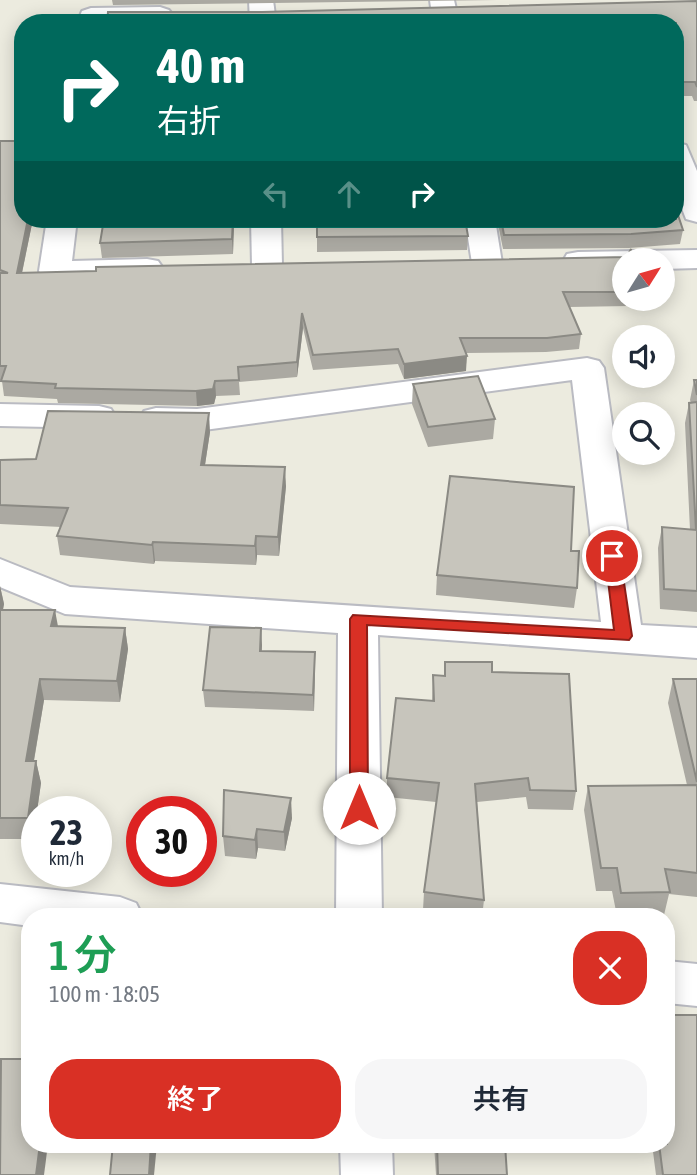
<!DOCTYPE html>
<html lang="ja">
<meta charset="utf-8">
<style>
body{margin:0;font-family:"Asap Condensed","Noto Sans JP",sans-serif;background:#f6f6f7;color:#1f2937;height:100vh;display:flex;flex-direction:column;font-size:26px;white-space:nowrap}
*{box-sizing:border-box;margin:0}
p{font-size:23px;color:#747a83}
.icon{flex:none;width:38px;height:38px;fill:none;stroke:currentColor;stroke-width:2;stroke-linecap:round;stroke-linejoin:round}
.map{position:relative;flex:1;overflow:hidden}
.drawer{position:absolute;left:21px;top:908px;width:654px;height:245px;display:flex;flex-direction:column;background:#fff;border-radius:28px;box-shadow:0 4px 18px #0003}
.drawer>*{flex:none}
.guide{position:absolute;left:14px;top:14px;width:670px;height:214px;border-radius:28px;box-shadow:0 4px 18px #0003;background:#00695c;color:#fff;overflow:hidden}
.needle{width:46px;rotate:53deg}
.fabs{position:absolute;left:612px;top:248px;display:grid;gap:14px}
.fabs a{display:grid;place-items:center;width:63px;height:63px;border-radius:50%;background:#fff;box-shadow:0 4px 18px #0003;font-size:35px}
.speed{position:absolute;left:21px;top:796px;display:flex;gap:14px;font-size:35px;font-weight:700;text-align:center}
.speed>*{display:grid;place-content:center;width:91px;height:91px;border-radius:50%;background:#fff;box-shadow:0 4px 18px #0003;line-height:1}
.speed small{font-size:18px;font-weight:400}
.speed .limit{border:10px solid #d22;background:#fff;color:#111}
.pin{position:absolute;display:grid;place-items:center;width:60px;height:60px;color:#fff;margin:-30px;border:4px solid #fff;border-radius:50%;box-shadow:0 2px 7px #0007}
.me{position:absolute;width:77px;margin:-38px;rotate:0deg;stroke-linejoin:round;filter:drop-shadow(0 0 5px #0008)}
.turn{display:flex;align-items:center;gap:24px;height:147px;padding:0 28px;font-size:32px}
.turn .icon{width:91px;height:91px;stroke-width:2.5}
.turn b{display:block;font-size:49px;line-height:60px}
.lanes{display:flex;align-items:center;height:66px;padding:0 28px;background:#0003;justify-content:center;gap:35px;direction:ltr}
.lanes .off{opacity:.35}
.round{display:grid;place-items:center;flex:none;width:74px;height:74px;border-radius:28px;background:#f6f6f7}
.overview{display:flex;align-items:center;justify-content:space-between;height:119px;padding:0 28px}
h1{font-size:42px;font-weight:600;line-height:52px;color:#1e9e55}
.action{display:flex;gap:14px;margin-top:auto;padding:14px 28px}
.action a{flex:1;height:80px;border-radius:28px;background:#d93025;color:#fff;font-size:28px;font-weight:600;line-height:80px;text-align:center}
.action a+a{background:#f6f6f7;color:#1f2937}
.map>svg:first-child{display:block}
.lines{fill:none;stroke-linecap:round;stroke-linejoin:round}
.minor-casing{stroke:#babbc2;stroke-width:4}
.minor{fill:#fff;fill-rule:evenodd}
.wall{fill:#aba9a2}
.shaded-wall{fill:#8b8a84}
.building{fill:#c7c5bc;stroke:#8b8a84;stroke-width:2}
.route{fill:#d93025;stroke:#8d1f18;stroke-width:2}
</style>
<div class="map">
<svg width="697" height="1175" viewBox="0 0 697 1175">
<rect width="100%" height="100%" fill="#ecebdf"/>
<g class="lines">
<g class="minor-casing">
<g id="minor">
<path d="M249 0H273L276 23H250Z"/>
<path d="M430 0H454L459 23H433Z"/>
<path d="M160 7 169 10 173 15 169 20 77 23 82 11 91 8Z"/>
<path d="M676 143 686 145 697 171V222L686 219 676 193Z"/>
<path d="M47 219H77L72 261 147 259 158 261 163 268 158 275 147 277 55 280 44 278 39 271Z"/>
<path d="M251 219H281L282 265 278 272 267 274 256 272 252 265Z"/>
<path d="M465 219H495L502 263 498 270 487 272 476 270 472 263Z"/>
<path d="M697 250V268L663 269V261H625V269L578 270 567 268 563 261 567 254 578 252Z"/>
<path d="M587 358 599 361 604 368 641 625 697 628V658L378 635 382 917H336L338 633 65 614 0 587V559L70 587 601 622 572 380 197 431 156 430 144 427 139 419 144 411 156 408 197 409Z"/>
<path d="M0 404 99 406 111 409 116 417 111 425 99 428 0 426Z"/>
<path d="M0 884 120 897 136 903 143 917H30V926L0 922Z"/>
<path d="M667 961 697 964V1006L667 1003Z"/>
<path d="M340 1144H392L393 1175H341Z"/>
</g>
</g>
<use href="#minor" class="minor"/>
</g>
<g class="wall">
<path d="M112 0H497L113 5Z"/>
<path d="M697 1V101H694L692 96H676V23L262 12Z"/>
<path d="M0 141 33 219 22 273 625 261V299H630L629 306 569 307 581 334 579 349 546 352 466 353V371L404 379 398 364 313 370 303 328 297 377 239 382 240 395 216 396 214 404 197 406 58 403 57 399 4 396 2 381 0 380Z"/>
<path d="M104 219H234L233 254 102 258 100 243Z"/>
<path d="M317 219 468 236 467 250 317 252Z"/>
<path d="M497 219H676L683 230 680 244 629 248 503 249Z"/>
<path d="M694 380H697V612L660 609 658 548 662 527 690 530 685 423 689 403H691L690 400Z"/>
<path d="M413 384 495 419 493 439 428 447 412 404Z"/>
<path d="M210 432 205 465 286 486 279 556 257 555 256 565 155 561 154 564 60 555 57 536 61 527 0 524V460L36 459Z"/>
<path d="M571 551 577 588 574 608 436 595 437 575Z"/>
<path d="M0 586 4 604 3 610 58 627 125 628 128 649 120 702 44 700 34 761H36L41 783 33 839H0Z"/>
<path d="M262 645V651L315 652 314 711 205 707 203 690Z"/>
<path d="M445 662 492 672 576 791 573 810 528 809 526 797 477 802 484 900 482 917H474L423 910 424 892 436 802 387 797V778L432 700 433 675 444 676Z"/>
<path d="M673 679H697V897L669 894 664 915 617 916 612 891H596L584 810 588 786 687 785 668 703Z"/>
<path d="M292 818 285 851 258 848 256 859 225 856 223 836Z"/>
<path d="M434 1144H505L507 1175H436Z"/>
<path d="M652 1144H667L697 1175H656Z"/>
</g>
<g class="shaded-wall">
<path d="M28 219H33L19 287 17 273Z"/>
<path d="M233 219H234L233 254 232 239Z"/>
<path d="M302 313 303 328 297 377V362Z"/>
<path d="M467 356 466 371 404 379V364Z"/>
<path d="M215 381 216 396 214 404 197 406 196 391Z"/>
<path d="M209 413 210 432 202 484 201 465Z"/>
<path d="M285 467 286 486 279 556 278 537Z"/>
<path d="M256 536 257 555 256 565 255 546Z"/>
<path d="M153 542 155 561 154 564 152 545Z"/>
<path d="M0 586 4 604 0 623Z"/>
<path d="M55 610 59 632 51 626Z"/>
<path d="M125 628 128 649 120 702 117 681Z"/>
<path d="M261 628 262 645 260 668V651Z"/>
<path d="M315 652V669L314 711 313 695Z"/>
<path d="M40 679 44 700 30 783 26 761Z"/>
<path d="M36 761 41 783 33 839 28 818Z"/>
<path d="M291 798 292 818 285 851 284 832Z"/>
<path d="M257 829 258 848 256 859 255 840Z"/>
<path d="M40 1144H48L44 1175H36Z"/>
<path d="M151 1144H157L154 1175H149Z"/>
</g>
<g class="building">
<path d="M697 1V87L695 82H676V23H107L108 12H262Z"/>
<path d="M0 141H23V219H28L17 273 96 271V267L627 257 631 249V261H625V292H563L581 334 547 338H460L467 356 404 364 398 349 313 355 302 313 297 362 238 367 239 380 215 381 213 389 196 391 55 388 56 384 1 381 6 366H0V273H8L0 270Z"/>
<path d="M676 209 683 230 631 234 504 235 501 219H676Z"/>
<path d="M104 219H233L232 239 100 243Z"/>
<path d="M317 219H465L468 236 317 237Z"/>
<path d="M478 376 495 419 428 427 413 384Z"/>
<path d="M694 380H697V395Z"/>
<path d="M697 402V591L664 589 662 527 696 530 689 403Z"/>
<path d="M48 411 209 413 201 465 285 467 278 537 256 536 255 546 153 542 152 545 57 536 68 508 0 505V460L36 459Z"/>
<path d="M450 476 574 487 571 551H579L577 588 437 575Z"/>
<path d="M0 610H55L51 626 125 628 117 681 40 679 26 761H36L28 818H0Z"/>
<path d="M210 627 261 628 260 651 315 652 313 695 203 690Z"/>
<path d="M445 662H492V672L569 674 576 791 530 790 528 778 475 784 484 900 424 892 439 783 387 778 396 698 434 701 433 675 445 676Z"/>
<path d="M673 679H697V782Z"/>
<path d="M697 785V873L665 869 670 892 621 893 617 868H601L588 786Z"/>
<path d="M224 790 291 798 284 832 257 829 255 840 223 836Z"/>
<path d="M667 1015H697V1175H663L659 1144H667Z"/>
<path d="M30 1044V1144H40L36 1175H0L1 1059H26Z"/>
<path d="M113 1144H151L149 1175H110Z"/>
<path d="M437 1144H505L507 1175H438Z"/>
</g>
<path class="route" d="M612 550 620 556 632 636 629 640 367 625 368 808 365 814 359 816 352 814 350 808V619L353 615 614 630 605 556Z"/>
</svg>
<div class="fabs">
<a><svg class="needle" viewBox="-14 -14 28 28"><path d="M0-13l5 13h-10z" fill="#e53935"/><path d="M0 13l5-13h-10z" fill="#747a83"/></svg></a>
<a><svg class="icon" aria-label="sound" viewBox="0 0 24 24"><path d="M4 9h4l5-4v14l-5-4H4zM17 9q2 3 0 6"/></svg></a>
<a><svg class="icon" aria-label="search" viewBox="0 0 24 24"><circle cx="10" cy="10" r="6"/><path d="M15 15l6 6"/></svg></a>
</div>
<div class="speed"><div>23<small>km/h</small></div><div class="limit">30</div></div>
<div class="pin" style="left:612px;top:556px;background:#d93025"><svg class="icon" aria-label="arrive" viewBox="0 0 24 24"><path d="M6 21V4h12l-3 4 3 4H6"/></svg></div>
<svg class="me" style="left:359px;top:808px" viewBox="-20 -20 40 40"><circle r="19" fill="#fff"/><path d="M0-13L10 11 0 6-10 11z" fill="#d93025"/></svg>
<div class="guide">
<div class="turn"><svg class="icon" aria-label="right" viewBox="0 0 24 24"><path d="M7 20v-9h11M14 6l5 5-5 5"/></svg><div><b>40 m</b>右折</div></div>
<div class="lanes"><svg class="icon off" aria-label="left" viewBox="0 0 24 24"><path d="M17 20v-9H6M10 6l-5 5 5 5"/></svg><svg class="icon off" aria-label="ahead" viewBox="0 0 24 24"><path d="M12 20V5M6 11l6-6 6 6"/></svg><svg class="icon" aria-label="right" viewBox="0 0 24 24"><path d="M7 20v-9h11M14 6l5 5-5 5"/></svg></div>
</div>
<section class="drawer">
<div class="overview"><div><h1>1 分</h1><p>100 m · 18:05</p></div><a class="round" style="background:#d93025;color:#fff"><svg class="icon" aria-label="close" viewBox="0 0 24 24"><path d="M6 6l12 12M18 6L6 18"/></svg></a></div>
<div class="action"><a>終了</a><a>共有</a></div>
</section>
</div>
